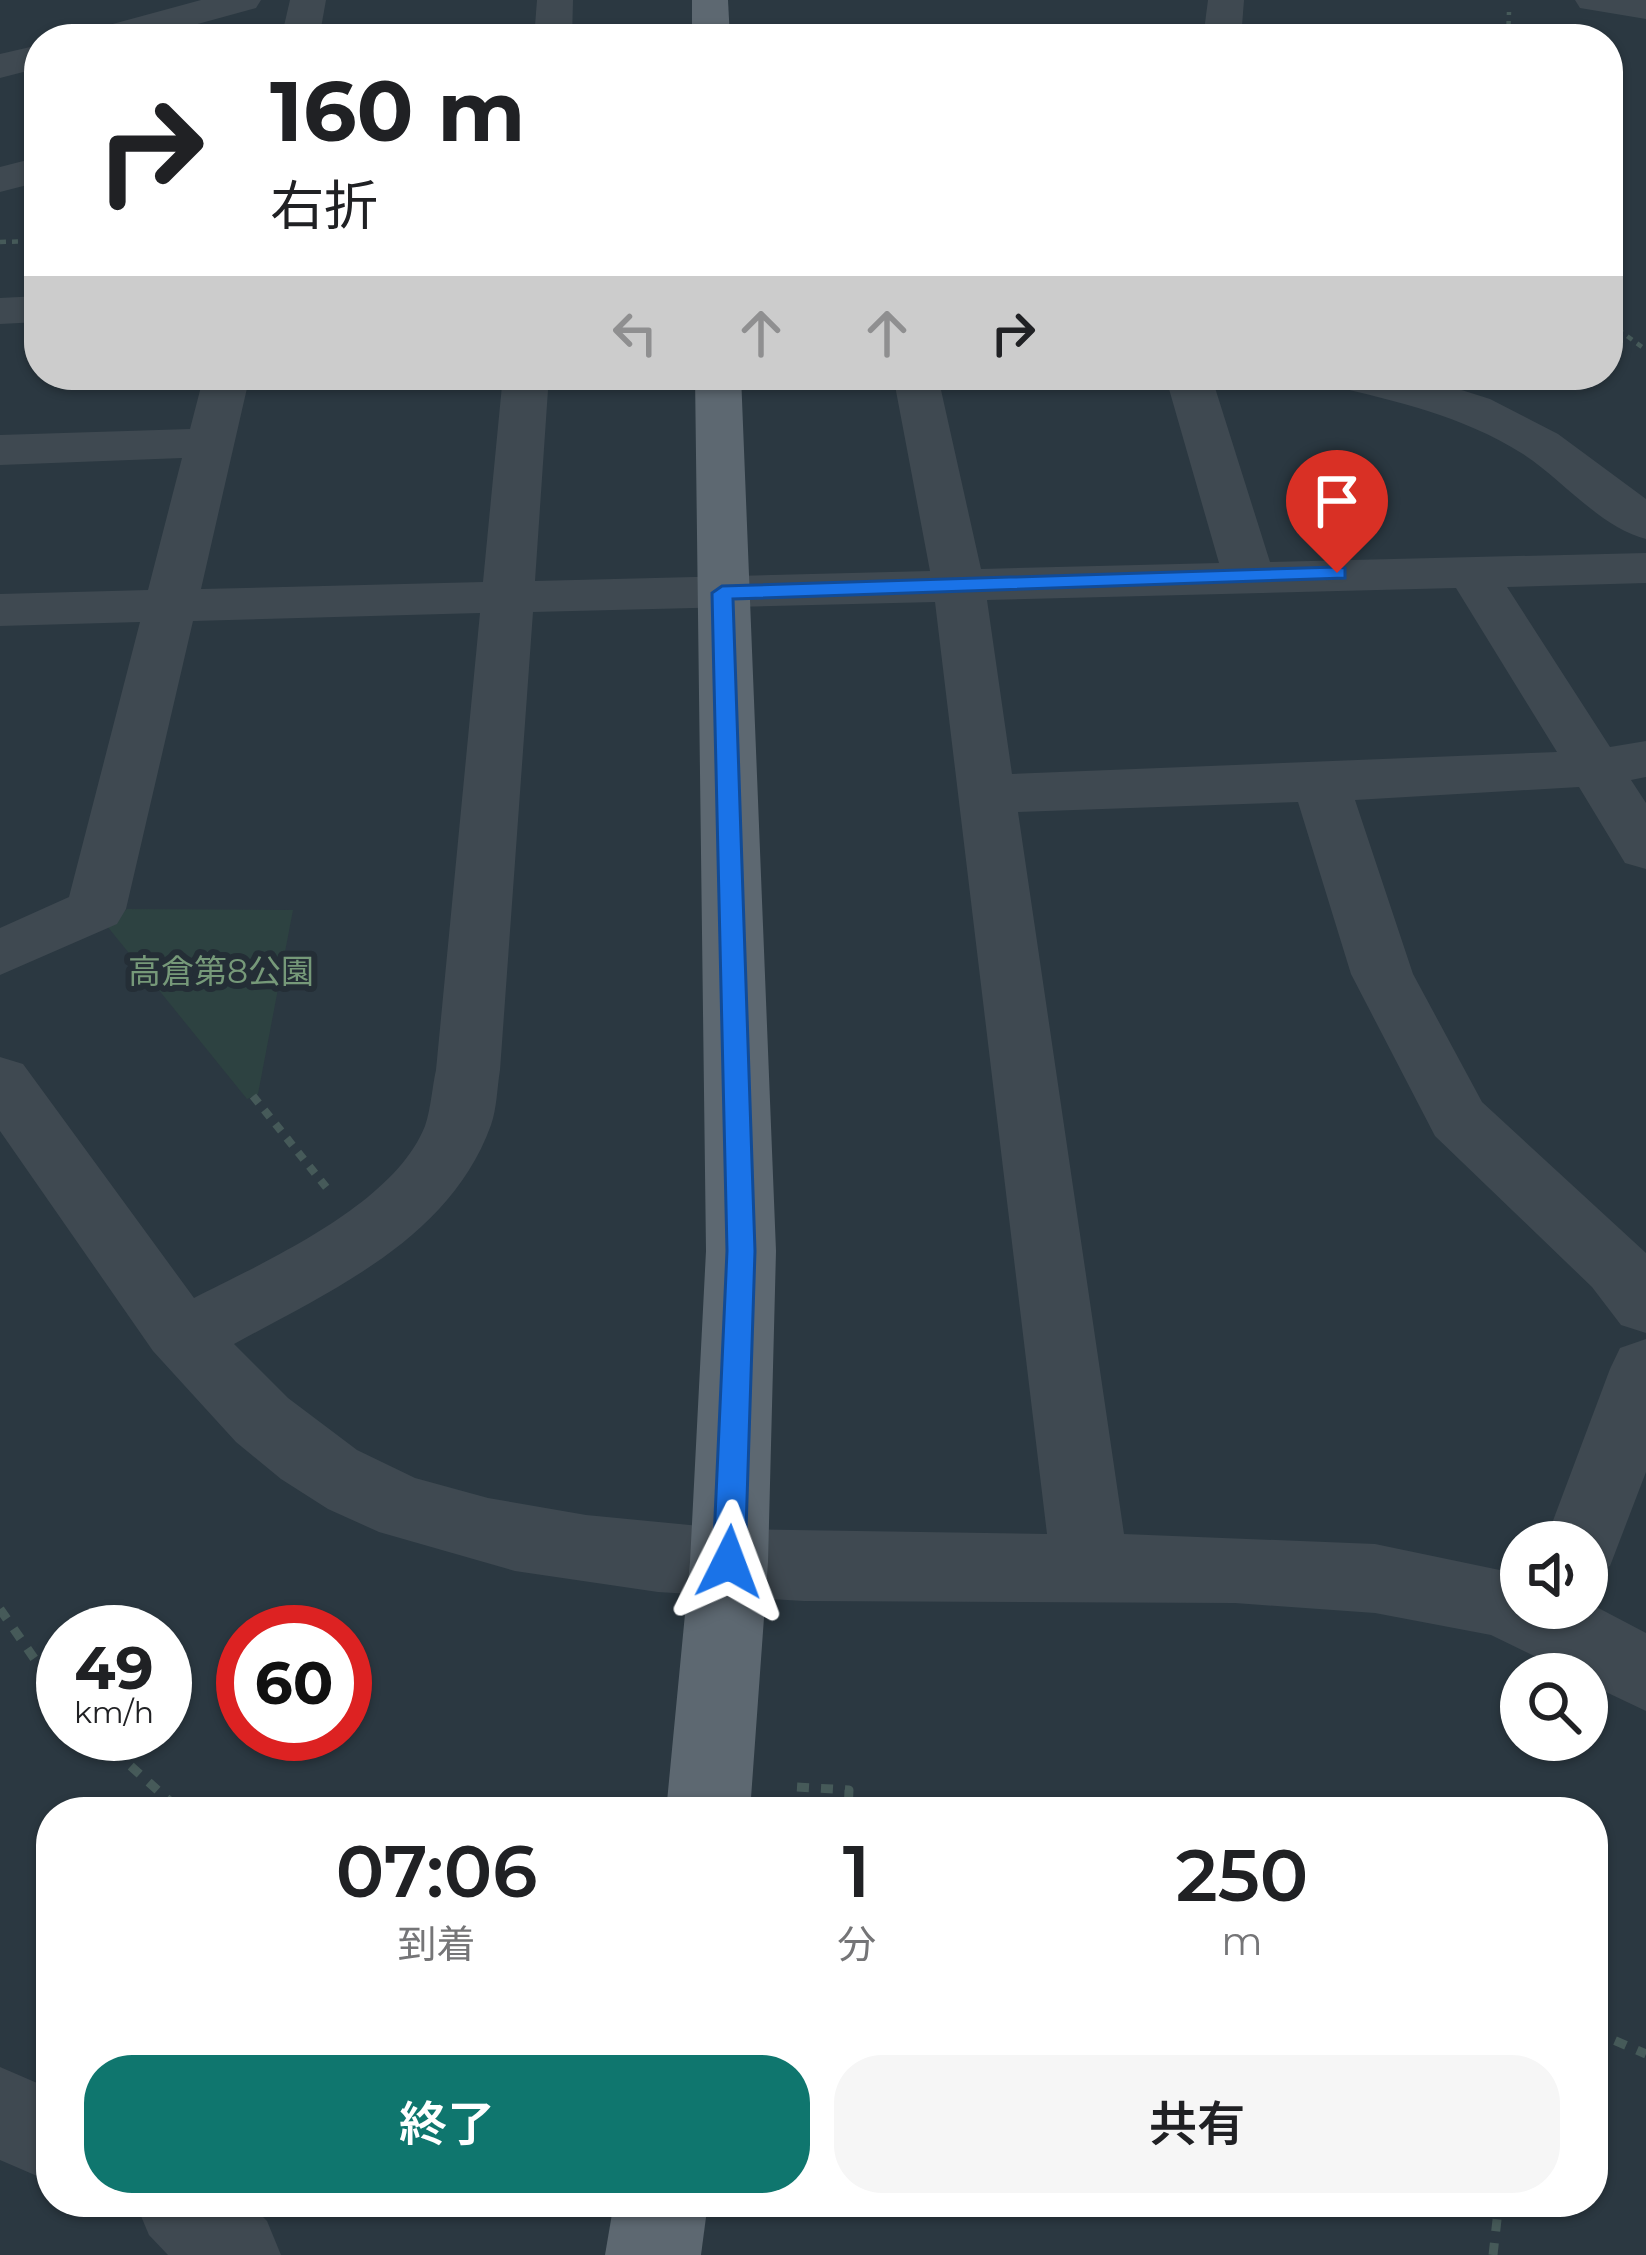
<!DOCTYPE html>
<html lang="ja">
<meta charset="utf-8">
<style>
body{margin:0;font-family:Montserrat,"Noto Sans JP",sans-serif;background:#f6f6f6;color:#202124;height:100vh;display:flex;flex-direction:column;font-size:45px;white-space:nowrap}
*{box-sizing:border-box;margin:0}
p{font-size:39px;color:#757577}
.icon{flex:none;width:66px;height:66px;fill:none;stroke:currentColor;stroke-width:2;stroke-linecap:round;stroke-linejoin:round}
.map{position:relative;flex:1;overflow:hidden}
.details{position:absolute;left:36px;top:1797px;width:1572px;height:420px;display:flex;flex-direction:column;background:#fff;border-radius:48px;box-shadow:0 3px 9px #0004}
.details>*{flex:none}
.top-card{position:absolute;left:24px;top:24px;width:1599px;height:366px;border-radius:48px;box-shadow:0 3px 9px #0004;background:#fff;color:#202124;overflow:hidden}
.fabs{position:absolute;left:1500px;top:1521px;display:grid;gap:24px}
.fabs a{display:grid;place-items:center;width:108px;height:108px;border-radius:50%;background:#fff;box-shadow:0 3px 9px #0004;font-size:60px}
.speed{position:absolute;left:36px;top:1605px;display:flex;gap:24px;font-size:60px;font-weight:700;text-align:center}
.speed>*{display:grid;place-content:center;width:156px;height:156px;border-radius:50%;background:#fff;box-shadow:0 3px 9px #0004;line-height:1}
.speed small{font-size:30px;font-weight:400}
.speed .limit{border:18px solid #d22;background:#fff;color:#111}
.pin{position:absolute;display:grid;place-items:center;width:102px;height:102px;color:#fff;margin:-123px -51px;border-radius:50% 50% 50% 0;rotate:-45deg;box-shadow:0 0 12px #0007}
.pin .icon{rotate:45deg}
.me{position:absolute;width:132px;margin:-66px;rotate:3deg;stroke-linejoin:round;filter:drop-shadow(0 0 9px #0008)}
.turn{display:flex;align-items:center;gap:42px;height:252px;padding:0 48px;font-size:54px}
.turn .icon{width:156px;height:156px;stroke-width:2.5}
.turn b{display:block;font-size:84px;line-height:102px}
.lanes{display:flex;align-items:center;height:114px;padding:0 48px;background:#0003;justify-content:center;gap:60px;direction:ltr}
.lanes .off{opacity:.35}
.eta{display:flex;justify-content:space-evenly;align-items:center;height:204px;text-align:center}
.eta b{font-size:72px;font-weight:600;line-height:84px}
.action{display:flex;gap:24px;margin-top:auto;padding:24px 48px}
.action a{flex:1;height:138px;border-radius:48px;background:#0f766e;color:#fff;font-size:48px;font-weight:600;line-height:138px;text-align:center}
.action a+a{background:#f6f6f6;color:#202124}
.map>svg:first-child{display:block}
.green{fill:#2d4241}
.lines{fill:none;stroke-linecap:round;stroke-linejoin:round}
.path-far2{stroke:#465a59;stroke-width:4.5;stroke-dasharray:6 6;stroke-linecap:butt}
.path-far1{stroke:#465a59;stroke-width:8;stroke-dasharray:9 9;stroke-linecap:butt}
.path{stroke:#465a59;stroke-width:9;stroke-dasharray:12 12;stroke-linecap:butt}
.minor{fill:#3f4951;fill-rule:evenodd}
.major{fill:#5d6871;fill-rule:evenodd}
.route{fill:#1a73e8;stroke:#114b97;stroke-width:3}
.labels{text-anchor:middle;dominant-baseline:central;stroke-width:12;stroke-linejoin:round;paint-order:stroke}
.park-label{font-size:33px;fill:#769979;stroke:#242e36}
</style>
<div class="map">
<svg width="1646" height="2255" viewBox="0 0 1646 2255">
<rect width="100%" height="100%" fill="#2b3841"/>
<path class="green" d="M127 909 293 910 258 1094 247 1099 107 926Z"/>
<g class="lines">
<g class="path-far2">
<path d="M1508 39 1509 12"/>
<path d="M0 242 39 241"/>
<path d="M1608 322 1646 350"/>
</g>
<path class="path-far1" d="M253 1096 330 1192"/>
<g class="path">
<path d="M0 1609 63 1700"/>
<path d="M95 1734 182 1812"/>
<path d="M797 1787 849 1790 848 1812"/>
<path d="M1593 2031 1646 2054"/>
<path d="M1493 2255 1499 2202"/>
</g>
<g class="minor">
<path d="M201 0H261L256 8 143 39H81L87 31Z"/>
<path d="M290 0H326L319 39H281Z"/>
<path d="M537 0H573L572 39H534Z"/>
<path d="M1208 0H1244L1241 39H1203Z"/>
<path d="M1575 0H1646V19L1580 8Z"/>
<path d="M39 45V68L0 78V54Z"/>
<path d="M39 157V182L0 192V167Z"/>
<path d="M39 296V322L0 324V298Z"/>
<path d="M204 375H250L201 589 483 582 503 375H549L535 581 930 571 893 375H995L988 385 941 390 981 569 1219 563 1165 375H1211L1270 562 1646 553V583L1507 587 1610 747 1646 741V777L1631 780 1646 803V869L1625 863 1579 787 1355 800 1413 974 1482 1102 1646 1253V1333L1621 1325 1592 1287 1435 1136 1351 974 1298 802 1018 812 1124 1534 1375 1544 1514 1573 1521 1575V1608H1587V1602L1646 1633V1711L1587 1683V1674H1571L1491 1635 1375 1613 1235 1603 804 1601 658 1592 515 1571 379 1532 328 1509 281 1479 236 1442 153 1351 0 1131V1057L23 1064 194 1298C266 1261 394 1205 425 1126 431 1108 432 1088 436 1070L480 613 193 621 126 909 117 924 0 975V928L69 897 140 622 0 626V594L148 590 182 458 0 465V435L190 429ZM1456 588 1557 752 1012 774 987 600ZM935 602 1047 1534 731 1529 586 1515 488 1498 415 1478 357 1450 288 1398 234 1344C332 1290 450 1239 491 1125 497 1108 497 1088 500 1070L533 612Z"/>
<path d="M1322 375H1414L1490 399 1558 434 1646 499V539C1601 528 1562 479 1523 454 1461 415 1398 402 1329 385Z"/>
<path d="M1646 1339V1472L1610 1566 1587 1574V1542H1545L1610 1369 1620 1348Z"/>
<path d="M0 2067 51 2089V2182L0 2160Z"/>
<path d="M135 2202H248L267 2221 281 2255H168L149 2235Z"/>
</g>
<g class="major">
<path d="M692 0H728L730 39H692Z"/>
<path d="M695 375H741L776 1251 768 1562 750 1812H666L690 1562 706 1251Z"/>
<path d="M614 2202H708L701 2255H605Z"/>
</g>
</g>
<path class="route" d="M1337 567 1345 568V578L733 599 755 1251 745 1562 740 1572H718L713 1562 727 1251 712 593 722 586Z"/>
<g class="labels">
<g class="park-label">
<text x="221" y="971">高倉第8公園</text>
</g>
</g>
</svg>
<div class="fabs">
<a><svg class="icon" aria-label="sound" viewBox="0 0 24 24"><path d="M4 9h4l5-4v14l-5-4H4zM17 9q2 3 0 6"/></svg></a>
<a><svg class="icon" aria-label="search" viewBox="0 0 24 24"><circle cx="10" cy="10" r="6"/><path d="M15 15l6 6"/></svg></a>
</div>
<div class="speed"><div>49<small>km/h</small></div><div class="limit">60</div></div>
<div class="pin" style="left:1337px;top:573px;background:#d93025"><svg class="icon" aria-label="arrive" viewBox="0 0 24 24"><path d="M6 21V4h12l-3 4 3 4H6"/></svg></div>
<svg class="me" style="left:729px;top:1562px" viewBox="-20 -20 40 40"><path d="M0-17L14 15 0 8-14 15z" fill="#1a73e8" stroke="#fff" stroke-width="4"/></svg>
<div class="top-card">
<div class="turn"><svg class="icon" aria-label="right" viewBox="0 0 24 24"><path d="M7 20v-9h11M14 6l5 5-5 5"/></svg><div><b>160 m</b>右折</div></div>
<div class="lanes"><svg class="icon off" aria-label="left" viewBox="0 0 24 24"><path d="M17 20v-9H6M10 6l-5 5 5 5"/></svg><svg class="icon off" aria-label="ahead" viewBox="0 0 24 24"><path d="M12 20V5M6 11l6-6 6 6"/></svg><svg class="icon off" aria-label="ahead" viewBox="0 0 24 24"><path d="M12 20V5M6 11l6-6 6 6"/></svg><svg class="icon" aria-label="right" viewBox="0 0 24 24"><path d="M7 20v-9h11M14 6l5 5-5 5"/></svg></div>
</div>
<section class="details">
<div class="eta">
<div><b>07:06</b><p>到着</p></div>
<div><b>1</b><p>分</p></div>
<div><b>250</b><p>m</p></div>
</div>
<div class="action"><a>終了</a><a>共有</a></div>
</section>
</div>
